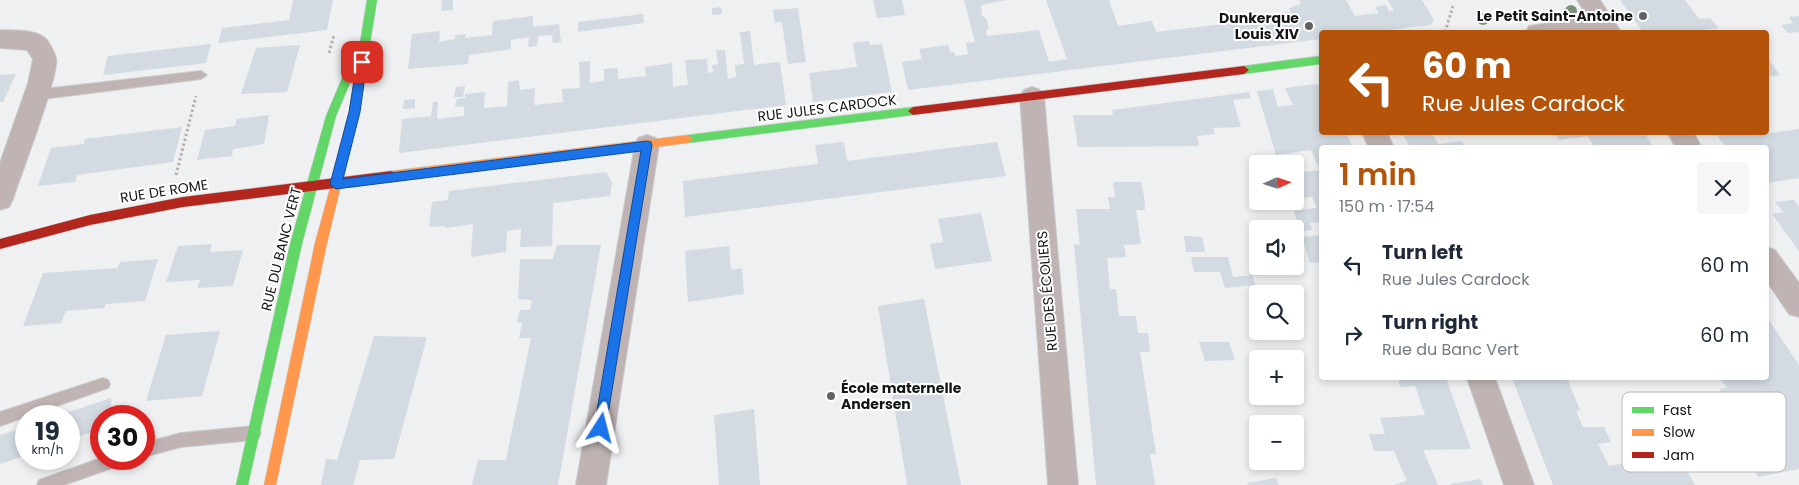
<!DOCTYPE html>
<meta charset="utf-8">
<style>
body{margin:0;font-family:Poppins,sans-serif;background:#f6f6f7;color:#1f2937;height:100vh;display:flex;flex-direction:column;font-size:19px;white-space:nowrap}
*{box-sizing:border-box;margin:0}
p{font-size:16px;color:#747a83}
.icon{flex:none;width:28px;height:28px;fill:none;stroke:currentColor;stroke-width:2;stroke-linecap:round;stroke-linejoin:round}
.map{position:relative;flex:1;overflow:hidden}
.panel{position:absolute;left:1319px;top:145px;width:450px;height:235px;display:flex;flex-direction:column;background:#fff;border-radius:5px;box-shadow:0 2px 8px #0003}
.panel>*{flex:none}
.guide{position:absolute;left:1319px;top:30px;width:450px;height:105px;border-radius:5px;box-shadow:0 2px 8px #0003;background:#b45309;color:#fff;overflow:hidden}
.needle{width:32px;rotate:87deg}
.controls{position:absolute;left:1249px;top:155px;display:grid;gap:10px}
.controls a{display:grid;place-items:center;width:55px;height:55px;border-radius:5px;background:#fff;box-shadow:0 2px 8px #0003;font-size:25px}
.speed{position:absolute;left:15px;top:405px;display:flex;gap:10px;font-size:25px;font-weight:700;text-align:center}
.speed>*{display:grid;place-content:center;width:65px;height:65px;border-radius:50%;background:#fff;box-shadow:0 2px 8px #0003;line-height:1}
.speed small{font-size:12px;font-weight:400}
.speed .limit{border:8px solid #d22;background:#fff;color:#111}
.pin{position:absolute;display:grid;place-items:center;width:42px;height:42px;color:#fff;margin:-21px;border-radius:10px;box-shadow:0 2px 8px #0006}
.me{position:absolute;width:55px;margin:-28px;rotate:9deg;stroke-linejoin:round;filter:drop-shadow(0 0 4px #0008)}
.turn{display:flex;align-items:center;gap:18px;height:105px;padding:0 20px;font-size:22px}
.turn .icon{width:65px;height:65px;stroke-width:2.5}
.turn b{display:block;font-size:35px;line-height:42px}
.round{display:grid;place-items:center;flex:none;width:52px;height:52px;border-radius:5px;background:#f6f6f7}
.head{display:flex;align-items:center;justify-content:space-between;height:85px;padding:0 20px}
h1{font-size:30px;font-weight:600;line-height:38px;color:#b45309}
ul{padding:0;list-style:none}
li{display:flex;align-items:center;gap:15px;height:70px;padding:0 20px}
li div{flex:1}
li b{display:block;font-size:19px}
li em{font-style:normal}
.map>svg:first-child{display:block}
.building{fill:#d3dae1}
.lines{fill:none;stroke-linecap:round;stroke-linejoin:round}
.lane-casing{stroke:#cccdce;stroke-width:2}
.street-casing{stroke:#cccdce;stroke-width:2}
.fast-casing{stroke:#cccdce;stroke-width:1}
.slow-casing{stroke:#cccdce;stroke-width:1}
.jam-casing{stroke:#cccdce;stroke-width:1}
.path{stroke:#b8b1b2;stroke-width:3;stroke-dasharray:2.5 2.5;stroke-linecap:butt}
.lane{fill:#bfb3b3;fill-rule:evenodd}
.street{fill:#bfb3b3;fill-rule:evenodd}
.fast{fill:#63d668;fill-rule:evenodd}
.slow{fill:#ff974d;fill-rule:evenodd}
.jam{fill:#b3261e;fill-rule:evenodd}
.tree{fill:#7c9179}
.route{fill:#1a73e8;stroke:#114b97}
.poi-dot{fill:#606162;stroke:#fff;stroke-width:2}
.labels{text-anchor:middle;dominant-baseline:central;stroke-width:4;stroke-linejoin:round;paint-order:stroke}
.poi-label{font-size:14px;font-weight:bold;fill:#131415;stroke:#fff;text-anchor:end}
.street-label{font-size:14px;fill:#131415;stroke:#fff}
.key{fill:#fff;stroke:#b8b8b9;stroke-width:1}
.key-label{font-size:14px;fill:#131415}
</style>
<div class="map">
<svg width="1799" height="485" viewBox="0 0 1799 485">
<rect width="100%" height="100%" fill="#eef0f2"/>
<g class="building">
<path d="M293 0H333L327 30 218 43 222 28 289 20Z"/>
<path d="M442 0H453V10L441 11Z"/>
<path d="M873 0H902L905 15 877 18Z"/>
<path d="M964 0H1007L981 5 982 16 986 18 989 28 986 30 987 36 1039 30 1049 62 1067 59 1046 0H1109L1118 26 1152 21 1156 32 1283 17 1281 13 1291 12 1289 8 1301 4 1299 0H1346L1355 16 1379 13 1375 7 1386 5 1389 11H1394L1388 0H1422L1434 20 1430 25 1369 32H1321V39L908 90 902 62 922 59 919 49 948 45 950 52H954L956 56 968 54 966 43 975 42Z"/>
<path d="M1620 0H1685L1699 19 1710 18 1718 28 1683 32H1643Z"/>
<path d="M721 7 722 14 712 15V8Z"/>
<path d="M798 8 806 62 788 64 782 22 775 23 773 10Z"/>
<path d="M643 14 644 23 578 32V22Z"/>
<path d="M533 16V27L559 24 561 42 553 43 552 35 538 36 537 46 528 47 529 37 511 40V49L469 55 468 64 408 69 412 34 440 31 439 42 455 39V35L466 34 465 38 492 35 493 21Z"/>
<path d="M1799 16V32L1788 33 1781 25 1793 23 1789 17Z"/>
<path d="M750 31 754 65 780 62 786 105 399 153 402 119 431 116 433 102H438L437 119 464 116V106L455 107 457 99 465 98V94L485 92 484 108 507 106 508 82 519 80 520 90 535 88 534 105 563 102 562 89 580 88 579 62 590 61V83L604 81V69L618 68V79L646 76 645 67 672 63 673 87 688 85 685 60 707 59 708 73 713 72 712 65 718 64 716 50H725L728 79 736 77 735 65 744 64 740 32Z"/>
<path d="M869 41 870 45 882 44 892 92 813 102 809 73 857 67 853 43Z"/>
<path d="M211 44 206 63 103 75 108 56Z"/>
<path d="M300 45 287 92 241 94 256 48Z"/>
<path d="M1768 59 1780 75 1766 77Z"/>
<path d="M16 74 3 102H0V75Z"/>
<path d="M1315 84 1321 86V132H1346L1353 148H1321V222L1310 223 1313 230 1300 231 1294 211 1317 208 1312 197 1295 199V186L1303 185 1297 173 1320 170 1311 150 1276 155 1257 91 1273 89 1278 107 1293 105 1285 88Z"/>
<path d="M465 86 463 97H454L456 87Z"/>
<path d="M1249 92 1251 98 1233 100 1241 127 1213 128 1215 134 1197 136 1199 146 1078 147 1073 115H1113L1112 110Z"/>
<path d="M415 99V108L403 109 404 100Z"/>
<path d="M269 115 264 144 233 149 232 156 197 160 205 130 235 126 237 119Z"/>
<path d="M182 127 173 162 77 175 75 182 38 186 51 148 84 144 85 139Z"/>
<path d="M1799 129V178L1766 183V148H1726L1715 132 1765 134Z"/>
<path d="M1402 132H1431L1438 144 1462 141 1466 148H1410Z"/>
<path d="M1554 132H1644L1654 148H1595L1588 136 1559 140Z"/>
<path d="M844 142 847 161 997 142 1006 176 685 217 683 181 818 164 815 145Z"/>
<path d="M606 172 612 182 610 196 553 203 552 246 520 247 521 229 507 231 506 252 471 257 473 224 445 228V226L429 227 432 202 448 200 449 191Z"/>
<path d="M1113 182H1141L1144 196 1145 210H1136L1141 244 1124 245 1126 257 1107 258 1110 289H1116L1119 316H1136L1138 333H1148L1150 352H1140L1156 454H1150L1155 485H1096L1074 244 1080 245 1076 209H1110L1108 197H1115Z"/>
<path d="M1794 200 1799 207V251L1772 214 1783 212 1775 202Z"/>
<path d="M981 213 992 261 935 269 930 244 943 242 938 219Z"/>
<path d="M1321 235V262L1310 263 1302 237Z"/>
<path d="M1184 236 1202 237 1205 252H1186Z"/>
<path d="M212 244 210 252 243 250 233 286 197 288 200 280 166 282 178 246Z"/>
<path d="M557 245H601L558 485H472L478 460H506L531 338H519L522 323 517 322 520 310H530L532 300 518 299 520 259H553Z"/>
<path d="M729 246 731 270 742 268 744 294 688 302 685 251Z"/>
<path d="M1191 257H1228L1233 277 1252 275 1255 285 1225 288 1220 272H1194Z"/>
<path d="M158 259 145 301 106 304 104 308 66 311 61 323 23 326 43 273 117 268 120 262Z"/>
<path d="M924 299 961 485H907L878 306Z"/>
<path d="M1766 316 1799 365V469L1758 477 1741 449 1758 446 1743 420 1755 418 1746 403 1729 406 1719 389 1727 388 1720 378H1766Z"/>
<path d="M220 331 202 396 146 401 166 335Z"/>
<path d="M374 336 427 337 394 459 360 460 353 485H321L326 459 337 460Z"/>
<path d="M1199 342H1229L1235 360 1205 361Z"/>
<path d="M1398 378H1446L1471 449 1423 450 1438 485H1393L1407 481 1394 451H1374L1369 434H1385L1380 418 1425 415 1415 386 1400 387Z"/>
<path d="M1512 378H1567L1580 410 1576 411 1583 427H1604L1611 442 1598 444 1609 466 1677 454 1695 485H1553Z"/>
<path d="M111 398 112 416H101V429L69 440V416H57Z"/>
<path d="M754 409 760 485H719L714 415Z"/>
<path d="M26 427V455L0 464V435Z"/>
<path d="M1276 478 1279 485H1248L1247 483Z"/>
<path d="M1481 479 1483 485H1451V484Z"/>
</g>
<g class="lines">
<g class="lane-casing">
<g id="lane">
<path d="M201 71 207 75 201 79 35 100 29 95 35 90Z"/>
<path d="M103 378 108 380 110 384 108 388 0 426V412Z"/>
<path d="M254 426 259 428 261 433 259 438 254 440 181 447 144 457V443L181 433Z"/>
<path d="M101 458 126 459 124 464 64 485H37L39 480Z"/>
</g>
</g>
<g class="street-casing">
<g id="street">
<path d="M1577 0H1600L1621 32H1526L1529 26 1588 17Z"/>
<path d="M0 30C14 31 34 29 45 38 49 42 55 53 56 58 60 74 20 177 13 199L9 207 0 210V163L28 83 33 59 27 50 0 48Z"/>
<path d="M1032 87 1040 90 1044 97 1078 485H1048L1020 97 1024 90Z"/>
<path d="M1362 132H1387L1394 148H1369Z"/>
<path d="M1667 132H1693L1702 148H1676Z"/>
<path d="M647 135 656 138 659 145 606 485H576L635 145 638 138Z"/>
<path d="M1766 247 1775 250 1799 283V317L1789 314 1766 280Z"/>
<path d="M1467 378H1495L1534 485H1504Z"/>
</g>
</g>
<g class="fast-casing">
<g id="fast">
<path d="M367 0H377L359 112 343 177 342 180H334L333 177 349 112Z"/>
<path d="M1321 56V64L1244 74 1239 70 1244 66Z"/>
<path d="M350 67 355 71 336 116 302 244 248 485H236L290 244 326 116 345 71Z"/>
<path d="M913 107 918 111 913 115 688 143 683 139 688 135Z"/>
</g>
</g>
<g class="slow-casing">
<g id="slow">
<path d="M688 135 693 139 688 143 391 181 387 179 386 176 387 173 391 171Z"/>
<path d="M338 172 342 174 343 177 327 243 276 485H264L315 243 333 177 334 174Z"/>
</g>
</g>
<g class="jam-casing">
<g id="jam">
<path d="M1244 66 1249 70 1244 74 913 115 908 111 913 107Z"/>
<path d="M391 171 395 173 396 176 395 179 391 181 183 207 90 225 0 249V239L90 215 183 197Z"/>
</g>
</g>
<g class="path">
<path d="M1445 32 1453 6"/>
<path d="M329 53 334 35"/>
<path d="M176 175 196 96"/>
</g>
<use href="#lane" class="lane"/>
<use href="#street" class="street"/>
<use href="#fast" class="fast"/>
<use href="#slow" class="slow"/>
<use href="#jam" class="jam"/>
</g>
<g class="tree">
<circle cx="1571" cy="11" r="6"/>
<circle cx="1520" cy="16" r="6"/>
<circle cx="1483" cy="19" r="6"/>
</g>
<path class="route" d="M362 58 367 62 360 112 343 179 647 141 651 142 652 145 605 433 601 434 596 433 594 428 641 151 336 189 330 184 349 112 357 62Z"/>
<g class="poi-dot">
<circle cx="1643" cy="16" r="5"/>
<circle cx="1309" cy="26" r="5"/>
<circle cx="831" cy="396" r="5"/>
</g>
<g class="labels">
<g class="poi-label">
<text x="1633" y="16">Le Petit Saint-Antoine</text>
<text x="1299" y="18">Dunkerque<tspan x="1299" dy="16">Louis XIV</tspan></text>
<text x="841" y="388" text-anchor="start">École maternelle<tspan x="841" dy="16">Andersen</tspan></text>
</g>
<g class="street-label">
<text transform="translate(827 108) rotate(-7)">RUE JULES CARDOCK</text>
<text transform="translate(164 191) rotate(-9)">RUE DE ROME</text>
<text transform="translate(281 249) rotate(-76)">RUE DU BANC VERT</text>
<text transform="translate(1047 291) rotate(-95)">RUE DES ÉCOLIERS</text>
</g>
</g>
<rect x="1622" y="392" width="164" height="80" rx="8" class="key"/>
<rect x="1632" y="407" width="22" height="6" fill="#63d668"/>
<rect x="1632" y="429" width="22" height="7" fill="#ff974d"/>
<rect x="1632" y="452" width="22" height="6" fill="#b3261e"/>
<g class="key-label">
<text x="1663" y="415">Fast</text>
<text x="1663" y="437">Slow</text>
<text x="1663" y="460">Jam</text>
</g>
</svg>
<div class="controls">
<a><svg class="needle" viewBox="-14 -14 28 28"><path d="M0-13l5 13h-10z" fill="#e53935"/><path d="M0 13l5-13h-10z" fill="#747a83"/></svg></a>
<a><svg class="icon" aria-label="sound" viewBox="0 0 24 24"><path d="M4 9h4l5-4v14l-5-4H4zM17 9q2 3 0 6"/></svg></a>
<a><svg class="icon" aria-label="search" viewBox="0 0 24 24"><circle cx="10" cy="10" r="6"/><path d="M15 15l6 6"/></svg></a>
<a>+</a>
<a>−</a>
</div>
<div class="speed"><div>19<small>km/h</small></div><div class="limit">30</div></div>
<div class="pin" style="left:362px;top:62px;background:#d93025"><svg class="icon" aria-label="arrive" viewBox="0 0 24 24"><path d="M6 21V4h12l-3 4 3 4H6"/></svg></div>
<svg class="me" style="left:601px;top:428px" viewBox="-20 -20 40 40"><path d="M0-17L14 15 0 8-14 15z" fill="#1a73e8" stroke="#fff" stroke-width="4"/></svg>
<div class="guide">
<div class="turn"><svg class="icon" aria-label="left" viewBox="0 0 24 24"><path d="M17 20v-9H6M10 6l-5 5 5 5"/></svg><div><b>60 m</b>Rue Jules Cardock</div></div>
</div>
<section class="panel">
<div class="head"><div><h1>1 min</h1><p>150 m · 17:54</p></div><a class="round"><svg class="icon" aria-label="close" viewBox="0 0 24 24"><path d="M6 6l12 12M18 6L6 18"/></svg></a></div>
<ul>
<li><svg class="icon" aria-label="left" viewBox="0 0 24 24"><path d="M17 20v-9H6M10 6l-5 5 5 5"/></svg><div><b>Turn left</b><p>Rue Jules Cardock</p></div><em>60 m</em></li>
<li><svg class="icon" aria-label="right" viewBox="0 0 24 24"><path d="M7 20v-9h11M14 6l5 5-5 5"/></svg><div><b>Turn right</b><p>Rue du Banc Vert</p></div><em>60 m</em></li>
</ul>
</section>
</div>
